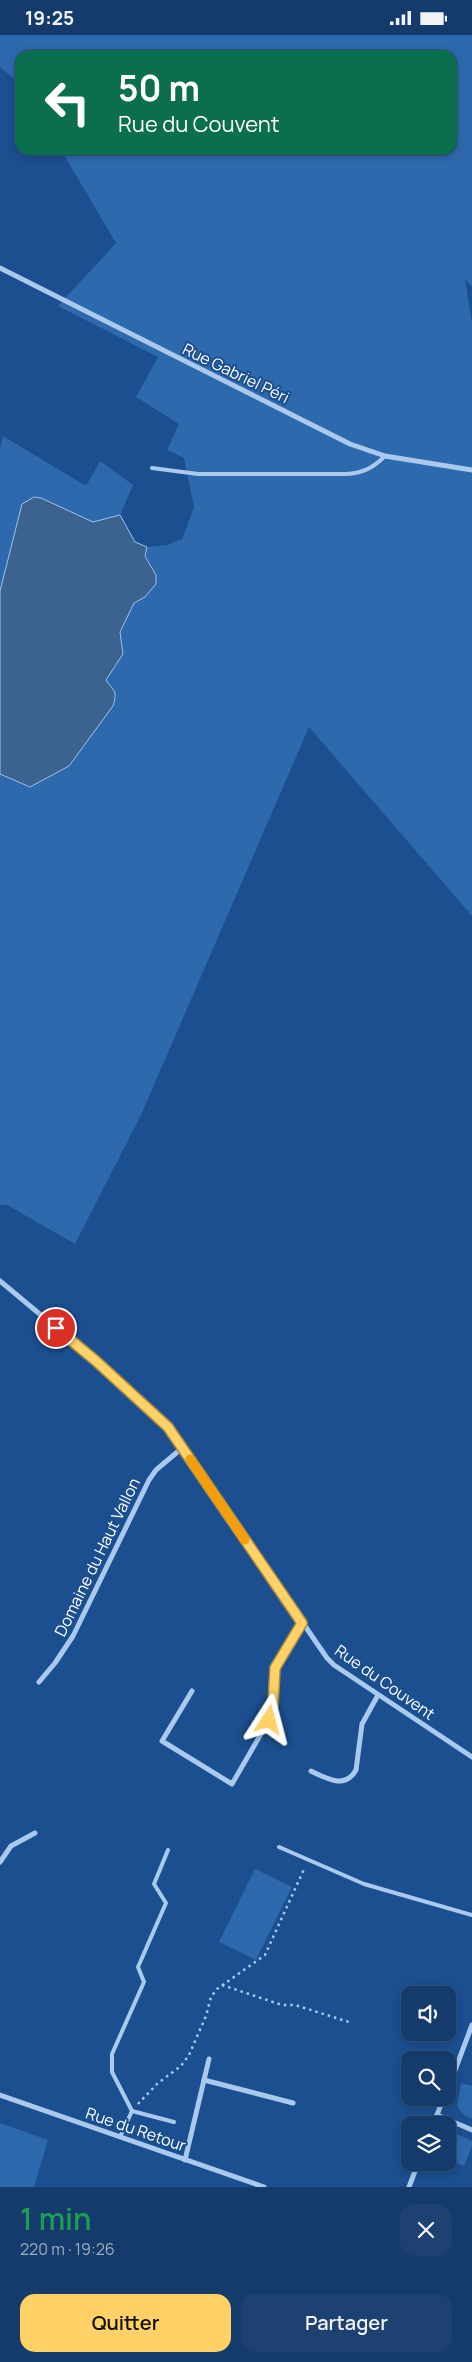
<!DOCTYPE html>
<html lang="fr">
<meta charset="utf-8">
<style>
body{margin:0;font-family:Manrope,sans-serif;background:#1d4271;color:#f1f3f6;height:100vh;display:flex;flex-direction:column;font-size:19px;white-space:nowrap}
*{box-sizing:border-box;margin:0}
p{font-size:16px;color:#9dadc1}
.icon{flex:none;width:28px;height:28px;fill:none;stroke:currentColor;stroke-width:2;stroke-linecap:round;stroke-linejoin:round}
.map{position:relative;height:2152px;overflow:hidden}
.sheet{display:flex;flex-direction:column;background:#143b6b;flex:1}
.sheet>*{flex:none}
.hud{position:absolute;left:15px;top:15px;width:442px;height:105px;border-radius:15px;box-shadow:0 2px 8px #0003,0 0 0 1px #33557e;background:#0b6e4f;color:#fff;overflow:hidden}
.tools{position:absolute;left:401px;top:1951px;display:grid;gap:10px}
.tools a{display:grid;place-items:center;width:55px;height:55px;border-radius:10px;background:#143b6b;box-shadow:0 2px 8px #0003,0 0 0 1px #33557e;font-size:25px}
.pin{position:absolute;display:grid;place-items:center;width:42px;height:42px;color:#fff;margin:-21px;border:2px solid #fff;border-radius:50%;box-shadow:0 1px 5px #0007}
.me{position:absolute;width:55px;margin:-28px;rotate:9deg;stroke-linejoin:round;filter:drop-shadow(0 0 4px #0008)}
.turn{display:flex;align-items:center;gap:18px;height:105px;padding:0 20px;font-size:22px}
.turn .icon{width:65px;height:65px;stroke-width:2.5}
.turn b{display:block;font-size:35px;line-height:42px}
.round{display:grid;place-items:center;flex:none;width:52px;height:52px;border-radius:15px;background:#1d4271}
.summary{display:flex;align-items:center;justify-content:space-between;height:85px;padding:0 20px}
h1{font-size:30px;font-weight:600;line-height:38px;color:#1e9e55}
.cta{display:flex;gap:10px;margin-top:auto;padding:10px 20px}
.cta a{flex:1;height:58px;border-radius:15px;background:#ffd166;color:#111;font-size:20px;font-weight:600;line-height:58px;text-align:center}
.cta a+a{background:#1d4271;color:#f1f3f6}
.status{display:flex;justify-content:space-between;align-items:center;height:35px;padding:0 25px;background:#143b6b;direction:ltr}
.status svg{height:14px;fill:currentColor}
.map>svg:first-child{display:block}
.green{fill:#2e69ad}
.water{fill:#3c6290;stroke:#9cc4f0}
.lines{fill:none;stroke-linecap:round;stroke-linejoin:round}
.path{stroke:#a9c9ee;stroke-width:2.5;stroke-dasharray:2.5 4;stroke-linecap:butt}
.service{stroke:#a9c9ee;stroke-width:4}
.minor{stroke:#a9c9ee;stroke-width:5}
.route-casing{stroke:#a68842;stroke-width:12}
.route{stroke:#ffd166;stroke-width:9}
.slow{stroke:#f59e0b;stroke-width:9}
.labels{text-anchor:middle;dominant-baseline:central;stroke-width:4;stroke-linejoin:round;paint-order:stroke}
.street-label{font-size:16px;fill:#fff;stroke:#1b4f8f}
</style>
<div class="status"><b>19:25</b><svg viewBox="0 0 49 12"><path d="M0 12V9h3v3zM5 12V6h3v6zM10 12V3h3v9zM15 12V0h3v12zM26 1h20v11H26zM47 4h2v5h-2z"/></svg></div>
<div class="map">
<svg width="472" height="2152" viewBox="0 0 472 2152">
<rect width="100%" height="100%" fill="#1b4f8f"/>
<g class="green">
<path d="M0 0H472V252L465 244 472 289V881L309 692 141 1080 75 1209 7 1170H0V739L30 752 69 731 113 671C118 655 114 657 106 646L123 619 120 597 134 568 145 562 153 532 145 521 147 512 168 510 182 504 194 472 184 423 167 415 179 389 136 362 158 322 58 271 116 208 61 115H452V20H20V49L0 32Z"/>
<path d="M3 401 86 451 100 426 133 450 120 480 93 487 41 463 22 469 0 556V414Z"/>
<path d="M255 1834 292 1852 256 1925 219 1907Z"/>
<path d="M461 2048 472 2051V2084L464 2080 457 2071Z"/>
<path d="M0 2088 48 2105 34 2152H0Z"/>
<path d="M448 2099H457L472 2106V2111L464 2131 448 2124Z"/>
</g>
<path class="water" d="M34 462 41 463 93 487 120 480 135 507 147 512 145 521 156 540V549L145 562 134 568 120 597 123 619 106 645C114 657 118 655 113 671L69 731 30 752 0 739V556L22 469Z"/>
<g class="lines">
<g class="path">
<path d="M222 1950 282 1970H295L349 1987"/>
<path d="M138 2069 158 2048 181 2031 189 2020 206 1981 211 1962 217 1954 265 1920 305 1832"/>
</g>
<g class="service">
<path d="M152 433 198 439H346C363 438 373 433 385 421"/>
<path d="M279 1812 364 1849 472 1880"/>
<path d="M132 2076 174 2087"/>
<path d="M120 2102 132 2076 112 2037V2019L144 1947 138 1932 166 1868 154 1849 168 1815"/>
</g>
<g class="minor">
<path d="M0 233 350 409 385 421 472 435"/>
<path d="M0 1246 96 1326 168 1392 327 1623 334 1630 472 1722"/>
<path d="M39 1647 55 1628 73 1601 149 1445 156 1435 182 1413"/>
<path d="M192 1656 162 1706 232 1749 269 1685 273 1670 275 1633 303 1588"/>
<path d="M311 1736C326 1743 345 1755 356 1735L362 1689 378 1660"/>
<path d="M0 1827 11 1811 35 1798"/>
<path d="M209 2024 204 2045 293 2068"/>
<path d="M448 2054 472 1990"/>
<path d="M0 2060 264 2152"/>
<path d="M437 2080 472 2095"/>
<path d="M433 2090 444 2062"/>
<path d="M185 2125 204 2045"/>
<path d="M409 2152 418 2128"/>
</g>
</g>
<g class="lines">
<g class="route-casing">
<path id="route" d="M56 1293 96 1326 168 1392 302 1588 275 1633 273 1670 269 1685"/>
</g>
<use href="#route" class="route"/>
<path class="slow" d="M190 1424 245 1505"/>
</g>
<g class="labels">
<g class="street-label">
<text transform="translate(236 338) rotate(26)">Rue Gabriel Péri</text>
<text transform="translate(97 1522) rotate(-64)">Domaine du Haut Vallon</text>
<text transform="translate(385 1647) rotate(35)">Rue du Couvent</text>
<text transform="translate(136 2094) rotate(19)">Rue du Retour</text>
</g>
</g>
</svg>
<div class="tools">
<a><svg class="icon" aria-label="sound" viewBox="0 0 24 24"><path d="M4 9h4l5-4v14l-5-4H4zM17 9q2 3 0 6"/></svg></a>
<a><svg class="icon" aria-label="search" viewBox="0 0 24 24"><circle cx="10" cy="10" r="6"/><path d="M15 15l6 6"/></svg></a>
<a><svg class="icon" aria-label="layers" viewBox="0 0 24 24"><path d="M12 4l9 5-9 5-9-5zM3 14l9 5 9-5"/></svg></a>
</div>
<div class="pin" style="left:56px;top:1293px;background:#d93025"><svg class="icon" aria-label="arrive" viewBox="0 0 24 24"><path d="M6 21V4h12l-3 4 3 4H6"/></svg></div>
<svg class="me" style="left:269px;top:1685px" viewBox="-20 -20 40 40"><path d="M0-17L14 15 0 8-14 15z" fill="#ffd166" stroke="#fff" stroke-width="4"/></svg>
<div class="hud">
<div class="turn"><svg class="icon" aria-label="left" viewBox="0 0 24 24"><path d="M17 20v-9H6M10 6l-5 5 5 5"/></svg><div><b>50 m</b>Rue du Couvent</div></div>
</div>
</div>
<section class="sheet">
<div class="summary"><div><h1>1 min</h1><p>220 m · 19:26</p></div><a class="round"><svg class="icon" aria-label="close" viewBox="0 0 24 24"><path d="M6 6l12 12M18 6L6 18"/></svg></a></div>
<div class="cta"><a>Quitter</a><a>Partager</a></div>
</section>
